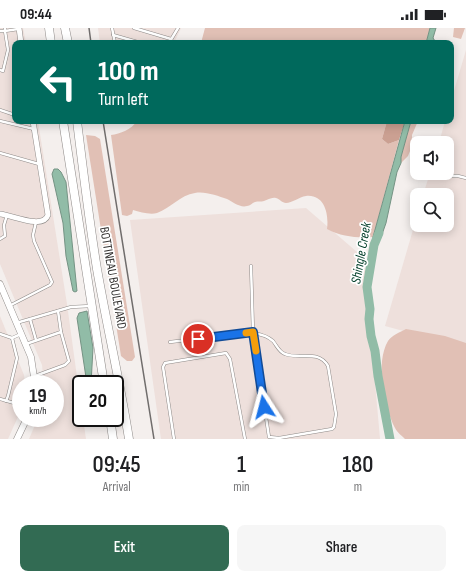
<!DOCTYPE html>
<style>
body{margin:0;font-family:"Sofia Sans Condensed",sans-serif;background:#f6f6f6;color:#202124;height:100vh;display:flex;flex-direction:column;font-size:15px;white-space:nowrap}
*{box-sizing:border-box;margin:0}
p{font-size:13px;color:#757577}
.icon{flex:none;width:22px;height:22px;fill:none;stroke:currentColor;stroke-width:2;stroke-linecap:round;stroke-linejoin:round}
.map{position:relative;height:411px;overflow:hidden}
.sheet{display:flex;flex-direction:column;background:#fff;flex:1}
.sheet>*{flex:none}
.hud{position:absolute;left:12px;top:12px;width:442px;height:84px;border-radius:8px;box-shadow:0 2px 10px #0003;background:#00695c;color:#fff;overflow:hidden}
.controls{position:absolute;left:410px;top:108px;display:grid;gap:8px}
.controls a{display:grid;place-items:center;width:44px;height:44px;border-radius:8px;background:#fff;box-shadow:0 2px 10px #0003;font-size:20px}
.speed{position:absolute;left:12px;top:347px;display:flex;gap:8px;font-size:20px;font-weight:700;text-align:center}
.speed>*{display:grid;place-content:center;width:52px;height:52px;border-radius:50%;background:#fff;box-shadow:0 2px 10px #0003;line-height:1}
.speed small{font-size:10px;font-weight:400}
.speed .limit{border:2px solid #111;border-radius:6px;background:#fff;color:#111}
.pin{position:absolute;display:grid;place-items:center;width:34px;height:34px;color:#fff;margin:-17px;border:2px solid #fff;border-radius:50%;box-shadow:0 1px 4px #0007}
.me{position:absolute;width:44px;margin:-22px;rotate:351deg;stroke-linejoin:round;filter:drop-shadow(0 0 3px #0008)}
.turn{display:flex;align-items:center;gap:14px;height:84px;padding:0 20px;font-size:18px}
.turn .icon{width:52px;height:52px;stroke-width:2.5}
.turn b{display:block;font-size:28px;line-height:34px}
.eta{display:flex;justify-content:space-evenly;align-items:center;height:68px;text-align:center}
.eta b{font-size:24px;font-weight:600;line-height:28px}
.button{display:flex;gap:8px;margin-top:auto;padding:8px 20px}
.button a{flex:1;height:46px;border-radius:8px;background:#326b53;color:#fff;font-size:16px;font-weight:600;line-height:46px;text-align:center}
.button a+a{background:#f6f6f6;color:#202124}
.status{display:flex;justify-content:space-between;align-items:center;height:28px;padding:0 20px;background:#fff;direction:ltr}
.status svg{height:11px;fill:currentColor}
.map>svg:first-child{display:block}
.built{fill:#eee0dc}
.green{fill:#e1c0b5}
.forest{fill:#cba092}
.water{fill:#91bca7;stroke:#759384}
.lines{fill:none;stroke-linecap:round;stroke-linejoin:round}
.river{stroke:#91bca7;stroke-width:9}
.service-casing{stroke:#8e8a88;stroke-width:3.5}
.minor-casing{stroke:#8e8a88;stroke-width:6}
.tertiary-casing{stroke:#8e8a88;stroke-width:7}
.trunk-casing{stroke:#8e8a88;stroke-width:9}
.service{stroke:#fff;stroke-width:2.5}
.minor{stroke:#fff;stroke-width:5}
.tertiary{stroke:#fff;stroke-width:6}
.trunk{stroke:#fff;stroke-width:8}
.rail{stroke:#706d6c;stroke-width:1.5}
.route-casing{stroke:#114b97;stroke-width:10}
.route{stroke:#1a73e8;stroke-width:7}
.slow{stroke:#f59e0b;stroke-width:7}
.labels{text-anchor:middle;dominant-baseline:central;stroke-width:3.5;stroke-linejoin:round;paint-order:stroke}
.street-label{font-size:13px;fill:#343231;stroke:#fff}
.water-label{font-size:14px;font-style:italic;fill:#05412c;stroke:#fff}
</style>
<div class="status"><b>09:44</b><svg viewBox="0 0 49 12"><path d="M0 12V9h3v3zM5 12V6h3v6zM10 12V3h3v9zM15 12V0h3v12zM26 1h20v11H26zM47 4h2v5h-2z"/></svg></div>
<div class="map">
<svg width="466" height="411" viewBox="0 0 466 411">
<rect width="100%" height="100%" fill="#f4efed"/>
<g class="built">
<path d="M0 0H23L26 15H15V93H38L67 276 81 378V390H83L86 411H29L38 390H55V356H44L42 337 0 236Z"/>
<path d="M98 0H181L174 15H100Z"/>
<path d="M466 22V320L385 298 417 188V197H447V167H423L430 145H447V115H439L445 93H451V73Z"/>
<path d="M306 180 364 230 380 411H161L130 192Z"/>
<path d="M0 288 24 347 25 356H21V382L8 411H0Z"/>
</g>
<g class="green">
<path d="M205 0H430L426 15H201Z"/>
<path d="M454 0H465L461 11 453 9Z"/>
<path d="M137 93H387L382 111 388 116 399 112 373 209C357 210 342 209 327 201 329 187 325 166 306 168 299 169 292 175 286 175 282 175 280 171 276 170 271 169 268 172 264 173 261 174 258 173 255 174 252 175 250 178 247 178 240 180 233 174 227 171 218 168 205 163 195 165 180 167 171 180 157 185 150 187 140 184 133 182L132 186 127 188 122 187 111 107C120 106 132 101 137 93Z"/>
<path d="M411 93H418L412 107V118L408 128 401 135V129Z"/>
<path d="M86 107 95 108 100 111 135 329 132 333H127L121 328Z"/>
<path d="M406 301 445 308 466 315V411H405C402 408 397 404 395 400 384 378 375 335 388 313 391 308 400 304 406 301Z"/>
</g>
<path class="forest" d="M387 93H405L399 112 388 116 382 111Z"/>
<g class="water">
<path d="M430 0H436L433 10 435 13 432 15H426Z"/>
<path d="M405 93H411L401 129V135L397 144 386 195 380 212 373 217V209Z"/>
<path d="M54 141H58L61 144 66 154 77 263 75 264 73 263 66 228 63 195 52 146Z"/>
<path d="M87 283 93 320 91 356H87L77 290 79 285Z"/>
</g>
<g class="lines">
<path class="river" d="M379 205 374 217 367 259 370 281 369 291 371 308 375 323 378 348 390 411"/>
<g class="service-casing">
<g id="service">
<path d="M112 0 115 15"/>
<path d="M134 0 171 11"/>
<path d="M0 3H5V0"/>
<path d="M113 7 141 15"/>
<path d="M169 15 178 0"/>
<path d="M0 42 3 43 8 22 5 3 18 1"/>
<path d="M15 65V69"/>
<path d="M0 82 15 87"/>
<path d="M0 93 34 101"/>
<path d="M0 125 39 136"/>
<path d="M448 148H458L466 150"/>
<path d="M0 211 5 208 4 197 7 187"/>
<path d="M251 238 253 304 269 409 279 410"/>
<path d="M9 278 50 257 52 254 34 213 33 207 36 194"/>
<path d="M16 295 30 291"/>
<path d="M253 305C260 306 268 308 273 313 277 318 279 324 285 326 300 332 318 321 328 338L336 386 334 399 332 401 279 410V411"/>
<path d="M0 306 12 310 17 330 8 368 6 373"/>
<path d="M12 310 21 306"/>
<path d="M36 312 30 291 71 279 91 278"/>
<path d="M170 314 253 304"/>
<path d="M26 316 61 304"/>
<path d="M35 348 65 337 69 333 61 304 58 283"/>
<path d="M0 371 21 377"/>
<path d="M174 411 163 339 165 335 226 325 230 331 245 411"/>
</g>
</g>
<g class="minor-casing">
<g id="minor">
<path d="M19 0 21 15"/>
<path d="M0 186C12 187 43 202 48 187L33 93"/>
</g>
</g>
<g class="tertiary-casing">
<g id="tertiary">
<path d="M0 256 31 329 35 356"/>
<path d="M17 411 27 390"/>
</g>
</g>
<g class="trunk-casing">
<g id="trunk">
<path d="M49 0 51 15"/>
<path d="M65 0 68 15"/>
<path d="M63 93 104 356"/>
<path d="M77 93C83 142 89 192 97 241 107 298 120 354 129 411"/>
<path d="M110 390 113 411"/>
</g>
</g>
<use href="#service" class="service"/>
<use href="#minor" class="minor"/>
<use href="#tertiary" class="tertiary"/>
<use href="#trunk" class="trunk"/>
<g class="rail">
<path d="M89 0 91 15"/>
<path d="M103 93 154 411"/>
</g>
</g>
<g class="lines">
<g class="route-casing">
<path id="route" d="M198 311 253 304 264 379"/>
</g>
<use href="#route" class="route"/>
<path class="slow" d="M246 305 253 304 256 323"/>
</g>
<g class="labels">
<g class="street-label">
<text transform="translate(113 250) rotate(80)">BOTTINEAU BOULEVARD</text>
</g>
<g class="water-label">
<text transform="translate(361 225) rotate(-80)">Shingle Creek</text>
</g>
</g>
</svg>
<div class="controls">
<a><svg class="icon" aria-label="sound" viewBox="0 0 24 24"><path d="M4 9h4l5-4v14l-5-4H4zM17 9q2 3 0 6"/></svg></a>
<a><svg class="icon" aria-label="search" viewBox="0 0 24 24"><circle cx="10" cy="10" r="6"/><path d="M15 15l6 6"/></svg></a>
</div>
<div class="speed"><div>19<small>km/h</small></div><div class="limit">20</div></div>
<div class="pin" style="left:198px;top:311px;background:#d93025"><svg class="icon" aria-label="arrive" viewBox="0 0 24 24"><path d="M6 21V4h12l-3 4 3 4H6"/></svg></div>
<svg class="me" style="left:264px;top:379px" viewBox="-20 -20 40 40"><path d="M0-17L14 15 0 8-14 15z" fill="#1a73e8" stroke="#fff" stroke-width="4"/></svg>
<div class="hud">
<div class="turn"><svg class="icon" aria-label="left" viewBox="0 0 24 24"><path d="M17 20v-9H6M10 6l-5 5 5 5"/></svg><div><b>100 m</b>Turn left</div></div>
</div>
</div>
<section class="sheet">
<div class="eta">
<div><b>09:45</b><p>Arrival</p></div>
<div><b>1</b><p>min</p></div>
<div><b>180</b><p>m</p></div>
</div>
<div class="button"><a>Exit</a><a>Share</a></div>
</section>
